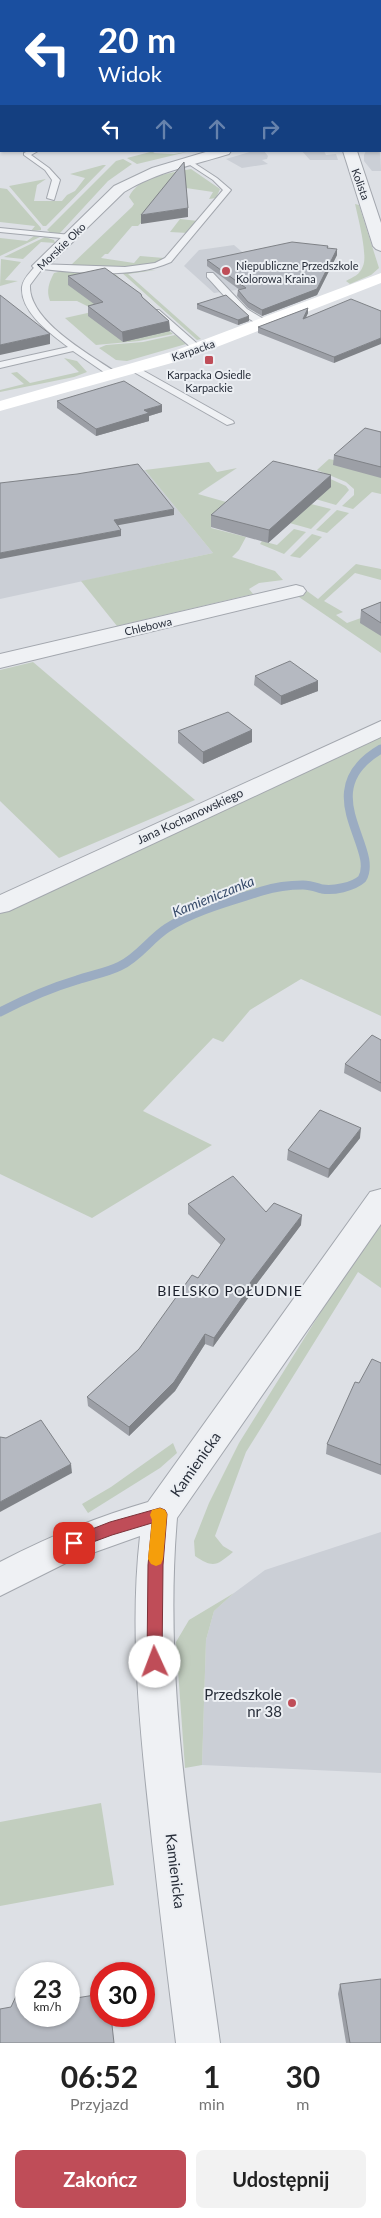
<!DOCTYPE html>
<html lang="pl">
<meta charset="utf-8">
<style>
body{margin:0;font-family:Lato,sans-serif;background:#f2f2f2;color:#222;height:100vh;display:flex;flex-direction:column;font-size:19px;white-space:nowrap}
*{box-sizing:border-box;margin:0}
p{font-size:16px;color:#767676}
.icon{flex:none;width:28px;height:28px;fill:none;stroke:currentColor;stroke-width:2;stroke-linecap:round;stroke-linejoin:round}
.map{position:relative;height:2043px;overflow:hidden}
.sheet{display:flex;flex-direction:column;background:#fff;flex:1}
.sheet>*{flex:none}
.guide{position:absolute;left:0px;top:0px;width:381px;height:152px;box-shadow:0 1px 4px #0004;background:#1a4fa0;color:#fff;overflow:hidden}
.speed{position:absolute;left:15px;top:1962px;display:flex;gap:10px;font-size:25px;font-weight:700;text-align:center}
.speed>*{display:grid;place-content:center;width:65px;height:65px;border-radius:50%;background:#fff;box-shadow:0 1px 4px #0004;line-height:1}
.speed small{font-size:12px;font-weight:400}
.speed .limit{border:8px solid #d22;background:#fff;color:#111}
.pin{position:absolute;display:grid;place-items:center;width:42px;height:42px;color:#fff;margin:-21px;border-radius:10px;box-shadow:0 2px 8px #0006}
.me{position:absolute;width:55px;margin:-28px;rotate:358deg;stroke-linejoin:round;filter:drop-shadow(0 0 4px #0008)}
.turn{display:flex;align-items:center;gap:18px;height:105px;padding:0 15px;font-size:22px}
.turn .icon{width:65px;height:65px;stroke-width:2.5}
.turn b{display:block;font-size:35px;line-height:42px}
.lanes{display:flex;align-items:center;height:48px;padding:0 15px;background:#0003;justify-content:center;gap:25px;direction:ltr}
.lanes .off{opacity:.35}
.eta{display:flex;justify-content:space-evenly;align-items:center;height:85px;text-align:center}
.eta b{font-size:30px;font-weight:700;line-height:35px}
.button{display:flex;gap:10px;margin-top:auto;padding:10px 15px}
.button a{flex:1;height:58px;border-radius:8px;background:#bf4d58;color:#fff;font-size:20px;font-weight:700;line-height:58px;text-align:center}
.button a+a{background:#f2f2f2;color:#222}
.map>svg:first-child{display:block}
.built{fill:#cbcfd6}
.green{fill:#c2cebf}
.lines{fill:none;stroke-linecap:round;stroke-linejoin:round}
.stream{stroke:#9bacc2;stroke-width:9}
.lane-casing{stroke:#a3a7ae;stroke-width:2}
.street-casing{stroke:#a3a7ae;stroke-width:2}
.lane{fill:#eff1f4;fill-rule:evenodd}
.street{fill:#eff1f4;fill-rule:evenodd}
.secondary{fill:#fff;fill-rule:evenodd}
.wall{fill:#9c9fa6}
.shaded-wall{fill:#7f8287}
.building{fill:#b5b9c1;stroke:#7f8287}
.route{fill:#bf4d58;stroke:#7c3239}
.slow{fill:#f59e0b}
.poi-dot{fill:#bf4d58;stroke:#eceff3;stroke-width:2}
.labels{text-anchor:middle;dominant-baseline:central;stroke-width:4;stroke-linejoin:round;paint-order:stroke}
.far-street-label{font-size:11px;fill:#282e3a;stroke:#eceff3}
.far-poi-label{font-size:11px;fill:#282e3a;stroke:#eceff3;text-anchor:start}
.street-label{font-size:12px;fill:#282e3a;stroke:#eceff3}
.water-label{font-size:14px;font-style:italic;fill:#374b6a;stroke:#eceff3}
.neighbourhood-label{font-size:14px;letter-spacing:1px;fill:#1a1f2b;stroke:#eceff3}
.near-street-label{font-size:15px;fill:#282e3a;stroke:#eceff3}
.near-poi-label{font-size:15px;fill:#282e3a;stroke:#eceff3;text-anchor:end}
</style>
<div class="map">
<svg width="381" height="2043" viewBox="0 0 381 2043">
<rect width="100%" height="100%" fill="#dde0e5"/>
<g class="built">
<path d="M380 144 381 171H372L364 161V155L366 151H380Z"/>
<path d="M253 151H264L268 156 267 159 262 160 268 164 242 168 226 159Z"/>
<path d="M302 151H324L326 155 336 154 338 160H310Z"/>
<path d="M234 245 269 275 236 290 214 293 184 266 199 250Z"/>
<path d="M145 470 213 553 0 599V493Z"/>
<path d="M381 1532V1773L202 1765 206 1640 214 1611 234 1593 265 1570Z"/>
</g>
<g class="green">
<path d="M154 151H156L153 153 174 154 187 152 137 164 127 158Z"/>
<path d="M123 159 132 164 108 181 60 233H51L47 230 116 161Z"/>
<path d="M103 165H106L46 226H43L9 186 46 179 37 185 34 201H62L67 195 75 191 85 178 70 174Z"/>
<path d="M191 169 220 189 216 198 209 199 213 192 186 188 148 215 138 226H132L108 254H105L101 258 134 263 140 256 164 258C150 273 91 266 70 266L132 207 134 204 129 197C138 176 172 173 191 169Z"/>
<path d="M0 188 7 189 41 228V230L31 231 35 226 0 222Z"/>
<path d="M355 204 359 205 379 268 371 275 350 284 346 281C353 277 360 275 363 266 368 256 358 217 355 204Z"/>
<path d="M180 219 198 221 188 233 170 232Z"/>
<path d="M34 236 40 237 0 256V238L27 241Z"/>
<path d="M45 237 54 240 55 243 41 242 23 259 4 257Z"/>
<path d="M1 259 21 262 5 280 18 281 0 286Z"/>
<path d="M156 270 128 274 201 339 197 340 121 272Z"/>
<path d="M62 271 113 272 140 297 89 307 77 301H50C46 290 49 283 54 273Z"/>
<path d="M141 307 173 334 139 341 96 345 65 318 101 310Z"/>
<path d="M175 335 186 344 127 361 116 360 99 348 106 345 143 342Z"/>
<path d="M64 358 77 361 87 372 74 377 0 392V390L24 384 11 373 17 372 30 383 79 372Z"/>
<path d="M329 459 339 461 381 477V494L372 492 353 509 342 506 354 495V489L346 482 317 470Z"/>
<path d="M209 462 217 472 237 468 198 494 226 502 227 513 213 522 211 528 246 537 239 550 232 557 275 571 283 580 259 583 249 589 253 594 117 626 81 581 213 553 145 470Z"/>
<path d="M317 473 346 486 349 490 336 505 312 498Z"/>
<path d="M307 503 331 509 311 529 286 522Z"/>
<path d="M337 510 349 513 327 533 316 530Z"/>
<path d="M294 529 306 532 284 554 260 544 262 541 277 545Z"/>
<path d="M312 534 322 537 300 558 290 556Z"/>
<path d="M356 564 381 569V580L355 573 324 601 343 612 336 615 347 623 372 614 381 636V653L296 595 307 591 318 599Z"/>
<path d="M33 662 195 800 59 858 0 801V670Z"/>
<path d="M381 733V1016L301 979 250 1010 223 1042 213 1038 143 1111 212 1145 92 1218 0 1174V914L43 892Z"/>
<path d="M381 1221V1288L358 1272 246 1452 215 1536 223 1546 233 1552C217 1565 214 1569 195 1556L194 1541 209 1503 239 1443 350 1265Z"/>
<path d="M173 1443 177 1453 160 1468 88 1513 82 1504 111 1487Z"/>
<path d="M234 1593 214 1611 206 1640 202 1765 185 1768 176 1642 189 1620Z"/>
<path d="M101 1803 114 1885 0 1906V1822Z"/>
</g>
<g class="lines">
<path class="stream" d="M0 1012C25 999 50 988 77 980 91 975 106 973 120 966 139 957 150 939 167 928 195 910 231 901 262 891 275 887 290 885 303 885 310 885 315 887 322 889 333 891 353 887 362 879 381 848 309 791 381 749"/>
<g class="lane-casing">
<g id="lane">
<rect x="0" y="19" width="1" height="4"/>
<rect x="380" y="59" width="1" height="4"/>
<rect x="380" y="71" width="1" height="4"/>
<path d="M28 151H38L31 155 49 168 60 180 54 200 47 198 52 180 45 170 24 155V153Z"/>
<path d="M187 161H191L217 178 231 190 171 262C132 279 83 273 42 269L30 285C28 321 91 355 117 373V377H111L73 351 0 368V362L68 347C51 334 20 312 22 287 23 278 32 271 37 264L125 267 155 263 165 258 223 190 213 180 187 163Z"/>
<path d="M0 228 71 235 75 237 71 239 0 232Z"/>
<path d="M207 273H213L247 309 267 321V325C248 327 220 290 207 277Z"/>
<path d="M153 310H159L201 347V351H195L153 314Z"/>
<path d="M135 366 233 421 234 423 227 425 132 371 131 369Z"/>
</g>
</g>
<g class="street-casing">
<g id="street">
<path d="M49 0H61V1H50Z"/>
<rect x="380" y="100" width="1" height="8"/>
<rect x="380" y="127" width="1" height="8"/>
<path d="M209 151H231L229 154C193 165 157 172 124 192L45 269H35L32 266 114 186 152 168Z"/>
<path d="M343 151H357L381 223V251L376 249 373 246Z"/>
<path d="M296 585 303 587 306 591 303 595 0 668V654Z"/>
<path d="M381 721V737L9 911 0 913V895Z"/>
<path d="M381 1189V1224L177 1518C162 1693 197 1870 220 2043H176C165 1954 154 1864 145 1775 137 1694 131 1616 140 1536L70 1561 0 1596V1562C48 1537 96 1517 148 1502L370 1192Z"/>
</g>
</g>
<use href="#lane" class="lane"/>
<use href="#street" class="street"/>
<g class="secondary">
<path d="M187 0H201L202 1H188Z"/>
<path d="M215 0H229L230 1H216Z"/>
<rect x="380" y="84" width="1" height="9"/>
<path d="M381 273V283L186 359 0 411V401L174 351Z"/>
</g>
</g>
<g class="wall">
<path d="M328 246V248L337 255 317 295 262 316 248 308 237 296 238 290H240L207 266V260Z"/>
<path d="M68 276 142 297 169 321 170 331 123 342 88 316V306L94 304 68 285Z"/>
<path d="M197 304 249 321 238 325 197 309Z"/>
<path d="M308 308V313L306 317 381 311 334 363 258 333V327Z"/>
<path d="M57 401 162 412 149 416V421L96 436 57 408Z"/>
<path d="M381 432V478L333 465 334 455Z"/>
<path d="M331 475V487L268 543 211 527V515Z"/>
<path d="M381 602V636L360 623 361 610Z"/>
<path d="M255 676 318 681V691L281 705 254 685Z"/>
<path d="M252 730V742L203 764 178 743V731Z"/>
<path d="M381 1040V1092L344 1073 345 1064Z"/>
<path d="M360 1138 328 1178 287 1160 288 1150Z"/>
<path d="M188 1204 266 1212 301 1225 252 1290 251 1294 213 1347 205 1344 175 1391 129 1436 88 1406 87 1397 139 1349 198 1278 221 1245 188 1214Z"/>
<path d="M381 1363V1475L326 1454 327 1444 359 1383Z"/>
<path d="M340 1984 381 2043H346L338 1994Z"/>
</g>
<g class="shaded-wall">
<path d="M1 137V146L0 147V138Z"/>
<path d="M188 208V217L141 224V215Z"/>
<path d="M337 249V255L317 295 262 316V310Z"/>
<path d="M308 308V313L303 324V319Z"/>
<path d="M249 316V321L238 325V320Z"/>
<path d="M169 321 170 331 123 342 122 332Z"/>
<path d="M50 334V344L0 355V345Z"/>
<path d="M381 338V344L334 363V357Z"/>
<path d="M162 405V412L149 416V421L96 436V429L144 410Z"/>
<path d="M331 475V487L268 543 269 530Z"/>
<path d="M174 509V515L114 526V520Z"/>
<path d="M121 530V536L0 559V553Z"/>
<path d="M318 681V691L281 705V696Z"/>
<path d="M252 730V742L203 764V752Z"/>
<path d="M361 1128 360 1138 328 1178 329 1169Z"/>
<path d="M302 1215 301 1225 252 1290 251 1294 213 1347 214 1338 250 1283Z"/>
<path d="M205 1334V1344L175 1391 129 1436V1427Z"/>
<path d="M71 1464 72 1473 0 1512V1502Z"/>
</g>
<g class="building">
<path d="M381 8V50L380 49V9Z"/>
<path d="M1 99V137L0 138V100Z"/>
<path d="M184 162 188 208 141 215Z"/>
<path d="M292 242 328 246 327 248 337 249 317 289 262 310 248 302 238 290 246 288 207 260Z"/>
<path d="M105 268 141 294 142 297 169 321 122 332 88 306 103 302 68 276Z"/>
<path d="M0 295 50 334 0 345Z"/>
<path d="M226 295 249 316 238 320 197 304Z"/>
<path d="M351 299 381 311V338L334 357 258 327 308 308 303 319Z"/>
<path d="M124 381 162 405 144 410 149 413 96 429 57 401Z"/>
<path d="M365 428 381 432V467L334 455Z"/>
<path d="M273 461 331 475 269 530 211 515Z"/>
<path d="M138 464 174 509 114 520 121 530 0 553V483L77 474Z"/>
<path d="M381 602V623L361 610Z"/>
<path d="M290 661 318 681 281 696 255 676Z"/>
<path d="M228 712 252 730 203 752 178 731Z"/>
<path d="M372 1035 381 1040V1083L345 1064Z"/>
<path d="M320 1110 361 1128 329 1169 288 1150Z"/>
<path d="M233 1176 266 1212 274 1203 302 1215 250 1283 252 1284 214 1338 205 1334 174 1382 129 1427 87 1397 139 1349 192 1275 198 1278 225 1239 188 1204Z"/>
<path d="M372 1359 381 1363V1465L327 1444 355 1382 359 1383Z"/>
<path d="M41 1420 71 1464 0 1502V1437L6 1438Z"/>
<path d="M381 1979V2043H350L340 1984Z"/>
<path d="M26 1983V2016H69V1997L70 1999 101 1994V2016H111L114 2043H0V2009L11 2007 17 1994Z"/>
</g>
<path class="route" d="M160 1508 165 1510 167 1514 163 1565 162 1662 160 1667 155 1670 149 1667 147 1662 148 1565 152 1523 112 1535 74 1549 69 1548 67 1543 69 1538 110 1522Z"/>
<path class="slow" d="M160 1508 165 1510 167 1514 163 1559 161 1564 156 1566 151 1564 148 1559 152 1520 150 1515 152 1510Z"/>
<g class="poi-dot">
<circle cx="226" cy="271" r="5"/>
<rect x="204" y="355" width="10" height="10" rx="2.5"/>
<circle cx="292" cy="1703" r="5"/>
</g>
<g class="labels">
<g class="far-street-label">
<text transform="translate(361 184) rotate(70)">Kolista</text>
<text transform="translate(61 246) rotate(-44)">Morskie Oko</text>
<text transform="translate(193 350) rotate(-19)">Karpacka</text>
<text transform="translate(148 626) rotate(-13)">Chlebowa</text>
</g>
<g class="far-poi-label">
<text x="236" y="265">Niepubliczne Przedszkole<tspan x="236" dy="13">Kolorowa Kraina</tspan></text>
<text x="209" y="374" text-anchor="middle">Karpacka Osiedle<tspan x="209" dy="13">Karpackie</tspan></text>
</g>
<g class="street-label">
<text transform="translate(190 816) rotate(-25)">Jana Kochanowskiego</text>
</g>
<g class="water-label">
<text transform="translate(213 896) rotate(-22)">Kamieniczanka</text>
</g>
<g class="neighbourhood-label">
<text x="230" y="1290">BIELSKO POŁUDNIE</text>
</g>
<g class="near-street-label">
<text transform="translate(195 1464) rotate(-55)">Kamienicka</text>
<text transform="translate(176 1871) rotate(83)">Kamienicka</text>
</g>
<g class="near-poi-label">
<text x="282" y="1694">Przedszkole<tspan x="282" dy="17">nr 38</tspan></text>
</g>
</g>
</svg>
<div class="speed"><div>23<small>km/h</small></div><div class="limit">30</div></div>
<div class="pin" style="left:74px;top:1543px;background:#d93025"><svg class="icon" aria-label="arrive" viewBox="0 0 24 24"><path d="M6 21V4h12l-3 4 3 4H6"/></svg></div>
<svg class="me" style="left:155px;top:1662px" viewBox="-20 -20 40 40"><circle r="19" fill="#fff"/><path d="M0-13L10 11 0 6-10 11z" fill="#bf4d58"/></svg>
<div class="guide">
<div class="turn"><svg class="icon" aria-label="left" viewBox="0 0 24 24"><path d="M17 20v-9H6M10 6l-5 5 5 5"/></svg><div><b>20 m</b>Widok</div></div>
<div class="lanes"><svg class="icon" aria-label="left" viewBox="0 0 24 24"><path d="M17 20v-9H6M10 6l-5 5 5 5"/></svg><svg class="icon off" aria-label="ahead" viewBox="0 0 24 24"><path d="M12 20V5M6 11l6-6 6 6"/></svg><svg class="icon off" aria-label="ahead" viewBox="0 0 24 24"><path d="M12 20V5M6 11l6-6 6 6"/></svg><svg class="icon off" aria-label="right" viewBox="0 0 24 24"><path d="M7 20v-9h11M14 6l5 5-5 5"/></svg></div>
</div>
</div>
<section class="sheet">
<div class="eta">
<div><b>06:52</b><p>Przyjazd</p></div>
<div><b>1</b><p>min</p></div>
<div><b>30</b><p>m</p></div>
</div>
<div class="button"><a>Zakończ</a><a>Udostępnij</a></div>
</section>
